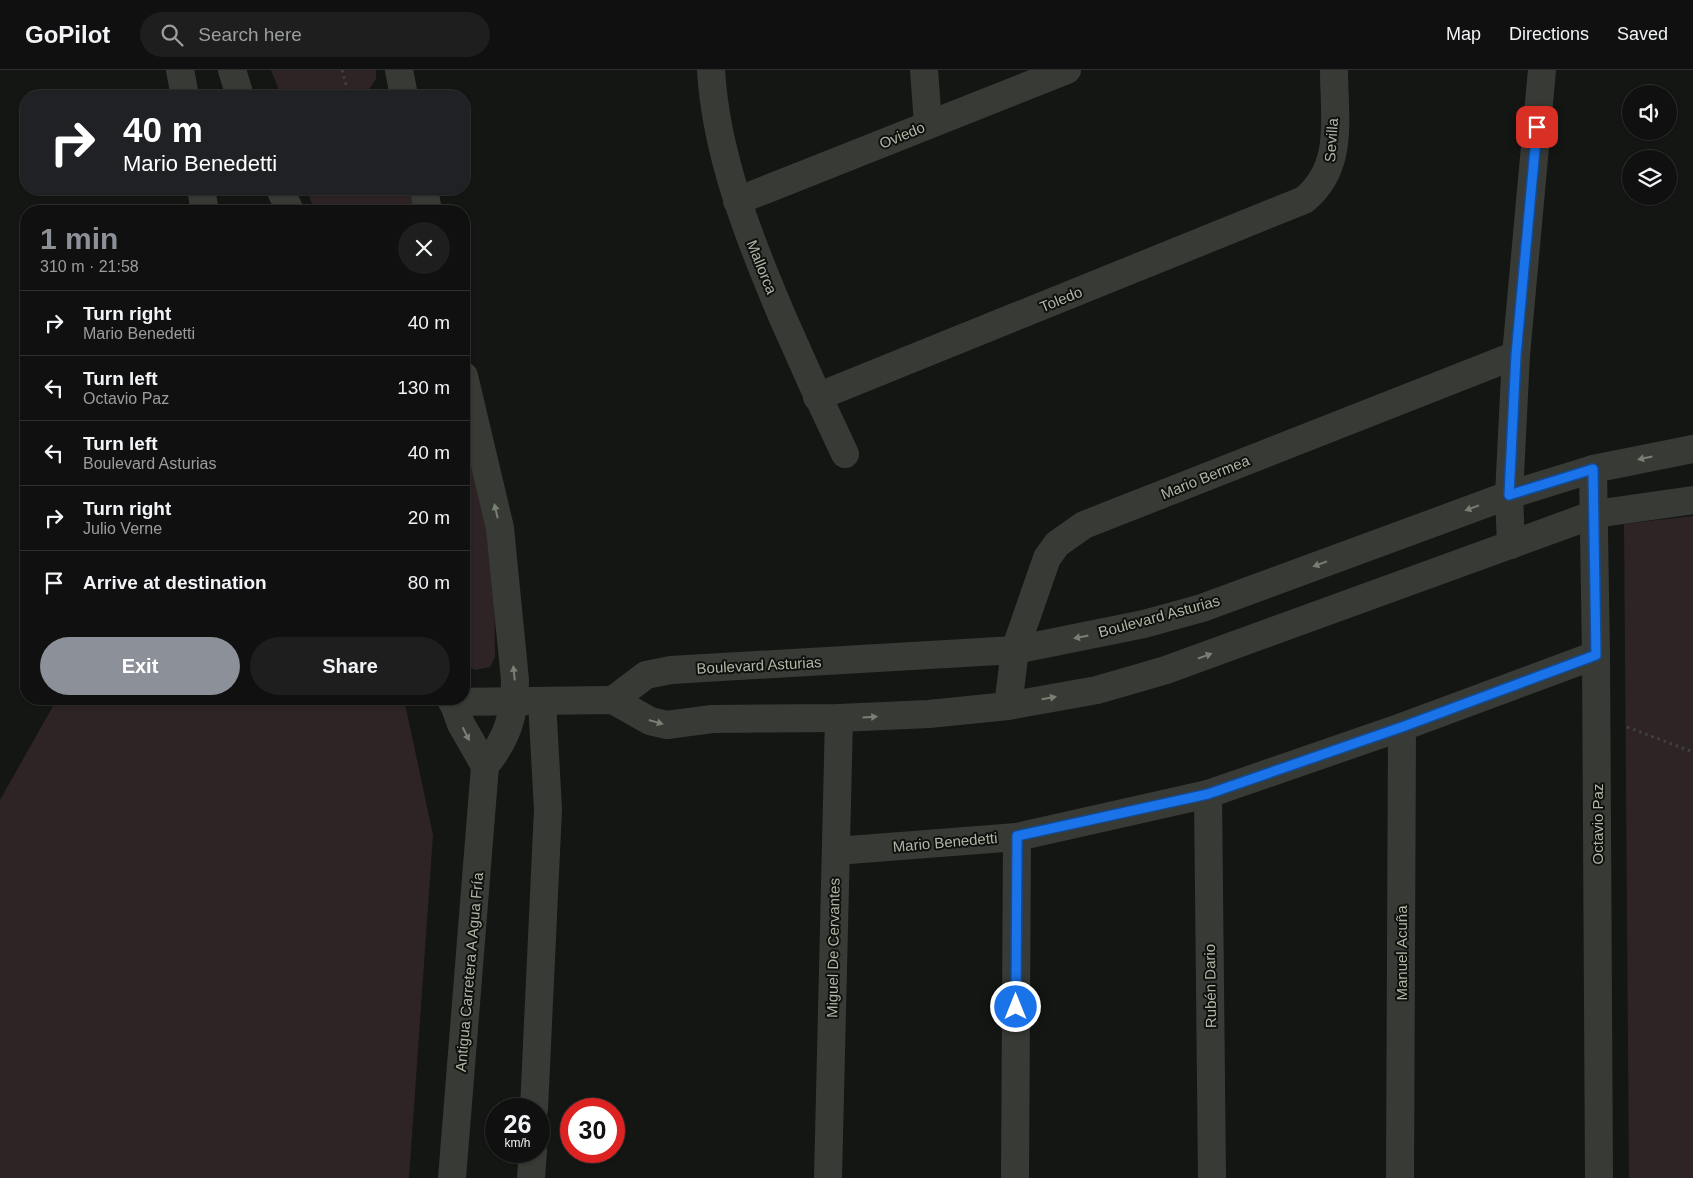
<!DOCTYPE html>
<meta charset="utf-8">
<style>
body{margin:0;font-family:Helvetica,sans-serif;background:#1d1e1d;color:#f1f3f6;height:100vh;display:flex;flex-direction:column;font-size:19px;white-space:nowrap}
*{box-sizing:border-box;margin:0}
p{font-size:16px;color:#9b9d9e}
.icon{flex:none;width:28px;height:28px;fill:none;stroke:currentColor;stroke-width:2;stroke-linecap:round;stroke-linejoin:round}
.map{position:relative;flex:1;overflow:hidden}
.sheet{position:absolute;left:20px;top:135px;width:450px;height:500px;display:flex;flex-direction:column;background:#0f100f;border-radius:20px;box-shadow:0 1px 4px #0004,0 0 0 1px #2f302f}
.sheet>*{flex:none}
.hud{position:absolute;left:20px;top:20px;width:450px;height:105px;border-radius:20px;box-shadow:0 1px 4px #0004,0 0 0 1px #2f302f;background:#202124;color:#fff;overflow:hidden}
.buttons{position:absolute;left:1622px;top:15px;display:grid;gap:10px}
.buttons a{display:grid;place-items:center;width:55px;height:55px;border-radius:50%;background:#0f100f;box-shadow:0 1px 4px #0004,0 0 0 1px #2f302f;font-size:25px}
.speed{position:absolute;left:485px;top:1028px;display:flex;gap:10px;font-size:25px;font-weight:700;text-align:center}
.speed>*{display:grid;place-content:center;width:65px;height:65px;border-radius:50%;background:#0f100f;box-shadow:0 1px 4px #0004,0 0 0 1px #2f302f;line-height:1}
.speed small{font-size:12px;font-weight:400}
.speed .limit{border:8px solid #d22;background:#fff;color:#111}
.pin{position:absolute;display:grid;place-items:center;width:42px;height:42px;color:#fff;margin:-21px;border-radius:10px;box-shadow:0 2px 8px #0006}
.me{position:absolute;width:55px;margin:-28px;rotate:0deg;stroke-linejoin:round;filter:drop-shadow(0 0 4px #0008)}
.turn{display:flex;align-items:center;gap:18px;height:105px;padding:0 20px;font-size:22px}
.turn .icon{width:65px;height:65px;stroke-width:2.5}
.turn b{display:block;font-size:35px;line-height:42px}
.round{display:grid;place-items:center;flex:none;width:52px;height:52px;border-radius:26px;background:#1d1e1d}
.overview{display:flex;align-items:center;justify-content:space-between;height:85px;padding:0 20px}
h1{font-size:30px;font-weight:700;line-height:38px;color:#8c9099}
.primary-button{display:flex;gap:10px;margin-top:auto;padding:10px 20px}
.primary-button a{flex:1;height:58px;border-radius:30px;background:#8c9099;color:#fff;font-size:20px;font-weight:700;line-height:58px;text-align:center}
.primary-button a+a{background:#1d1e1d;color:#f1f3f6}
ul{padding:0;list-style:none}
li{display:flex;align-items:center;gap:15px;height:65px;padding:0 20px;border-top:1px solid #2f302f}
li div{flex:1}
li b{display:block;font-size:19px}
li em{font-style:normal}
header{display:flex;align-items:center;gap:30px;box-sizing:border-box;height:70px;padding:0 25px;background:#0f100f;border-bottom:1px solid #2f302f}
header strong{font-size:24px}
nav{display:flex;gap:28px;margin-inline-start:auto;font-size:18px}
.search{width:350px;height:45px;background:#1d1e1d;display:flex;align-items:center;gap:12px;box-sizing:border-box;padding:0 18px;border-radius:28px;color:#9b9d9e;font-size:19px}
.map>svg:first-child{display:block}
.green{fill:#2e2426}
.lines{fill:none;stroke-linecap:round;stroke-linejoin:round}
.path{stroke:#3f423b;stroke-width:3;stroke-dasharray:2.5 4;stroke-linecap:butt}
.minor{stroke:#383b35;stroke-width:28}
.oneway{fill:#7a7f73}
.route-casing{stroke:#114b97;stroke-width:12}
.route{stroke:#1a73e8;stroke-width:9}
.labels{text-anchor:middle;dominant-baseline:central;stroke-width:4;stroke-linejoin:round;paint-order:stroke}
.street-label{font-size:15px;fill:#b0b7a5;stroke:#0f110f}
</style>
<header>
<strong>GoPilot</strong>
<div class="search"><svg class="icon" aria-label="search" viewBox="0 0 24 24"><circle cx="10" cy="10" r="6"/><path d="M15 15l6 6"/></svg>Search here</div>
<nav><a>Map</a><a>Directions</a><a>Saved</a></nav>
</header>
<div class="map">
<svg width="1693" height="1108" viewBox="0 0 1693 1108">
<rect width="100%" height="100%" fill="#141614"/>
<g class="green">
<path d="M271 0H376V9L364 26H285L279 20Z"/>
<path d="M306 119H413L419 141H315Z"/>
<path d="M464 327 494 460 495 587 490 597 475 600 465 595 464 590Z"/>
<path d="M1693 446V1108H1629L1624 454Z"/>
<path d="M57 629H404L433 765 409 1108H0V730Z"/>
</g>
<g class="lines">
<g class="path">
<path d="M342 0 349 26"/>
<path d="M1627 657 1693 682"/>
</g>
<g class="minor">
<path d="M180 0 185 26"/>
<path d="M232 0 240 26"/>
<path d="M399 0 404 26"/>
<path d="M711 0C716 85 749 168 782 246 802 292 823 338 845 384"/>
<path d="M924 0 928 54"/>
<path d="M201 119 205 141"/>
<path d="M280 119 290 141"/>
<path d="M424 119 428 141"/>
<path d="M737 131 1067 0"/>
<path d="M817 327 1304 130C1345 97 1334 47 1334 0"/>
<path d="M1593 399 1596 585 1599 1108"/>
<path d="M1511 475 1509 425 1516 285 1542 0"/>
<path d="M452 629 461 654 485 696"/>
<path d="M613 630 646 605 671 600 1015 580 1144 554 1202 538 1509 425 1593 399 1693 379"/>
<path d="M452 632 613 630 650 651 667 655 712 649 839 648 929 644 1008 636 1097 620 1166 600 1595 444 1693 430"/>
<path d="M1008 636 1015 580 1047 488 1057 474 1084 455 1516 285"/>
<path d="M1208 724 1212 1108"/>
<path d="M836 781 1017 767 1208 724 1402 657 1596 585"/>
<path d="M534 1039 548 739 542 631"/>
<path d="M452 1108 485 696C507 669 515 645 515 610L500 458 464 306"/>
<path d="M531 1108 533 1081"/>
<path d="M828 1108 839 648"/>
<path d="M1015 1108 1017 767"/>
<path d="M1400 1108 1402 657"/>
</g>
</g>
<defs><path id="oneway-solid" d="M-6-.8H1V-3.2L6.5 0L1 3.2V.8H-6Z" transform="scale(1.25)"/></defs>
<g class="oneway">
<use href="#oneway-solid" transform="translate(1645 388) rotate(168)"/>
<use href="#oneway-solid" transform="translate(1472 438) rotate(160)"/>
<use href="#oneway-solid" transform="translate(496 441) rotate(-103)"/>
<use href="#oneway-solid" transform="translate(1320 494) rotate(160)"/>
<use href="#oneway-solid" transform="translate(1081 567) rotate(169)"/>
<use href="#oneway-solid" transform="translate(1205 586) rotate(-19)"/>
<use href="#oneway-solid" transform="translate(514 603) rotate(-96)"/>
<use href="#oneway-solid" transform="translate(1049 628) rotate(-10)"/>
<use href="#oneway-solid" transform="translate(870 647) rotate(-3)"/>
<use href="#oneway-solid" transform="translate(656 652) rotate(16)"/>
<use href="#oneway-solid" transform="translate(466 664) rotate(63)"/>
</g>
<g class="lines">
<g class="route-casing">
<path id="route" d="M1016 937 1017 766 1208 724 1402 657 1596 585 1593 399 1509 425 1516 285 1537 57"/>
</g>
<use href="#route" class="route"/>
</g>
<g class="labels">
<g class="street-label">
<text transform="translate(902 65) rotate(-22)">Oviedo</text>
<text transform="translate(1331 70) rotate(-86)">Sevilla</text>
<text transform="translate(762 197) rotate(68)">Mallorca</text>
<text transform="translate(1061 229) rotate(-22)">Toledo</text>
<text transform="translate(1205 407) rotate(-22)">Mario Bermea</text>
<text transform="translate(1159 546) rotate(-15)">Boulevard Asturias</text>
<text transform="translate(759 595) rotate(-3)">Boulevard Asturias</text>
<text transform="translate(1597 754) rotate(-90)">Octavio Paz</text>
<text transform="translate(945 772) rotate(-5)">Mario Benedetti</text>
<text transform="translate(833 878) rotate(-89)">Miguel De Cervantes</text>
<text transform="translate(1401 883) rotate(-90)">Manuel Acuña</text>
<text transform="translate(469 902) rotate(-85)">Antigua Carretera A Agua Fría</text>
<text transform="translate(1210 916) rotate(-91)">Rubén Dario</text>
</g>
</g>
</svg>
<div class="buttons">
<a><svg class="icon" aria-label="sound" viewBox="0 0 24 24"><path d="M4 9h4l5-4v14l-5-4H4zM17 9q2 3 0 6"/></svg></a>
<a><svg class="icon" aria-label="layers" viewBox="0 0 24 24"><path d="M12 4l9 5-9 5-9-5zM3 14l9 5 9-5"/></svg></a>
</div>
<div class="speed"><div>26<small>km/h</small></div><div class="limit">30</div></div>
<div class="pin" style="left:1537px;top:57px;background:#d93025"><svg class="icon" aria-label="arrive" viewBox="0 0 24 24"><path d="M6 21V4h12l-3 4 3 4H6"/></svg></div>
<svg class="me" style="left:1016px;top:937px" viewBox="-20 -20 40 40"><circle r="17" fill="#1a73e8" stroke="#fff" stroke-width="3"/><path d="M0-11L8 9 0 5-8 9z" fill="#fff"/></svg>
<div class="hud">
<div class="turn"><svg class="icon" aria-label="right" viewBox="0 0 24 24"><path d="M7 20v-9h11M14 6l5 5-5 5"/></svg><div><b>40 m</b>Mario Benedetti</div></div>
</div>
<section class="sheet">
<div class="overview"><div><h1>1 min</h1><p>310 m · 21:58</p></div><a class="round"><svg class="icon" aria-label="close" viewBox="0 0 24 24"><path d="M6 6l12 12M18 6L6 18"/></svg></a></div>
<ul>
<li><svg class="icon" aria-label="right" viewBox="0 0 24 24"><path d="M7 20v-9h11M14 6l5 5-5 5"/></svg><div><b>Turn right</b><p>Mario Benedetti</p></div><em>40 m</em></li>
<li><svg class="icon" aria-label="left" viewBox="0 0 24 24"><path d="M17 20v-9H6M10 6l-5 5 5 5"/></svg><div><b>Turn left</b><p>Octavio Paz</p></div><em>130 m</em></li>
<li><svg class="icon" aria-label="left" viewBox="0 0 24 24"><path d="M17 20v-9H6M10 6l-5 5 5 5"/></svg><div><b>Turn left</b><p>Boulevard Asturias</p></div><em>40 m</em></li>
<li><svg class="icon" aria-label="right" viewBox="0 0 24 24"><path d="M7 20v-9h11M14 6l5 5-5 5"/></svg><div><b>Turn right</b><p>Julio Verne</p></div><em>20 m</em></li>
<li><svg class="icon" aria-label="arrive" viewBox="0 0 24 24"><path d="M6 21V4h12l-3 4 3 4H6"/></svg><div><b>Arrive at destination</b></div><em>80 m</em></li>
</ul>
<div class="primary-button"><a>Exit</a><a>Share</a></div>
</section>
</div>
